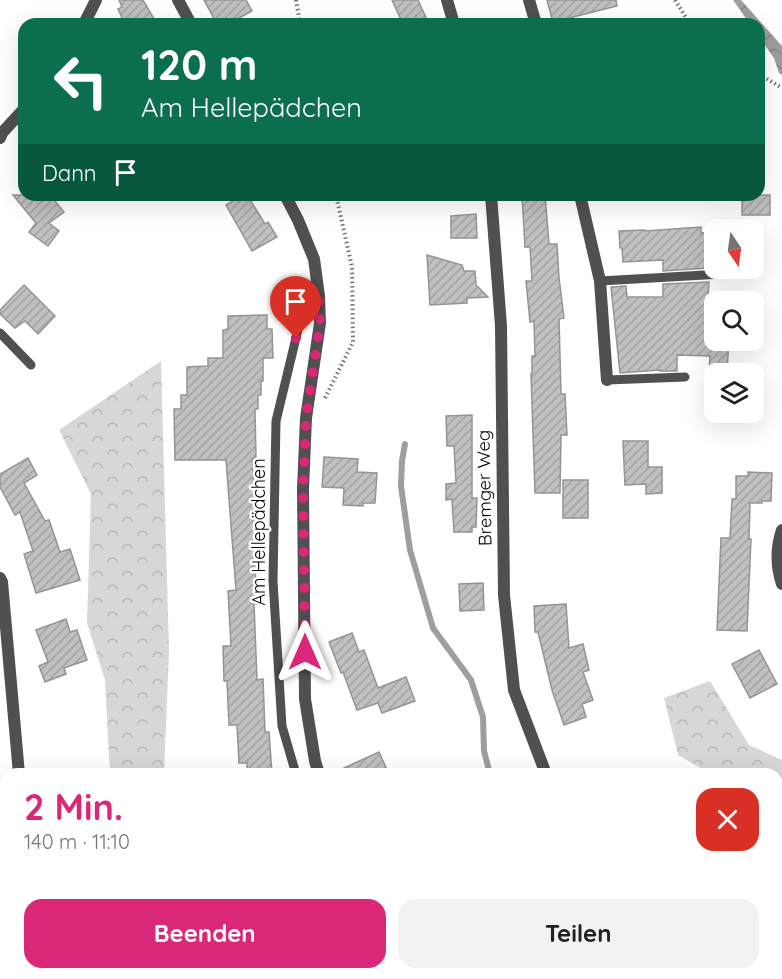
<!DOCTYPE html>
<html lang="de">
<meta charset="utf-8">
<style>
body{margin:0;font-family:Quicksand,sans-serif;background:#f2f2f2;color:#202124;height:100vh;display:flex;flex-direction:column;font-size:22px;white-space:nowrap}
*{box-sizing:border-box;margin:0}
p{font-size:20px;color:#757577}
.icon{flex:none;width:33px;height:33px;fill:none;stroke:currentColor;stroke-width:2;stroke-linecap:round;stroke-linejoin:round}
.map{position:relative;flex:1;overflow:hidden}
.details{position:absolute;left:0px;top:768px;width:783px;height:212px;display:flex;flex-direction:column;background:#fff;border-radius:18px 18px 0 0;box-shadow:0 6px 24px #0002}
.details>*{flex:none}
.top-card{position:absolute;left:18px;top:18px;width:747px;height:183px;border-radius:18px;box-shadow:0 6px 24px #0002;background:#0b6e4f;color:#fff;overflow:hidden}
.needle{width:39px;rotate:167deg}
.buttons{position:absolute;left:704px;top:219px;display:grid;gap:12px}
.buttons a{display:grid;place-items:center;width:60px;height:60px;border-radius:12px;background:#fff;box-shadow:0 6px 24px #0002;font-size:30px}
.pin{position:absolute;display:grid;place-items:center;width:51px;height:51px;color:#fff;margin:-62px -26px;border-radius:50% 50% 50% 0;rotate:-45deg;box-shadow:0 0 6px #0007}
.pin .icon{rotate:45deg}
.me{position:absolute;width:66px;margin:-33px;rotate:0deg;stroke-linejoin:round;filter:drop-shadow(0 0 4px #0008)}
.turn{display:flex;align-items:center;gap:21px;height:126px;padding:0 24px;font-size:27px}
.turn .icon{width:78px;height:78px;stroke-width:2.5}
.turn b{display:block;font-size:42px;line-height:51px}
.then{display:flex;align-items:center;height:57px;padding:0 24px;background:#0003;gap:12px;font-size:22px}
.round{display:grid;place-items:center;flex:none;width:63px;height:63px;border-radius:18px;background:#f2f2f2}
.head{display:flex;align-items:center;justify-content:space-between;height:102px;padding:0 24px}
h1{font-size:36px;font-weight:700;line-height:45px;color:#db2777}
.action{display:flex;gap:12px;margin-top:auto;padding:12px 24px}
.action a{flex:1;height:69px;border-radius:18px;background:#db2777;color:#fff;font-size:24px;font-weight:700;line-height:69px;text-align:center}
.action a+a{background:#f2f2f2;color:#202124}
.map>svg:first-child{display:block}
.forest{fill:url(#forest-crowns)}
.water{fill:url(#water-waves)}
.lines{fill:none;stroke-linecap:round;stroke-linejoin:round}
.stream{stroke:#9e9e9e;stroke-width:6}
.building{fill:url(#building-hatch);stroke:#949494;stroke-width:1.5}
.path{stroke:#727272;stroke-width:4;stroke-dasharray:1.5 3;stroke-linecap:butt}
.lane{stroke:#505050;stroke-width:9}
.street{stroke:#505050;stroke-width:12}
.route{stroke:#db2777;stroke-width:10;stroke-dasharray:0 18}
.labels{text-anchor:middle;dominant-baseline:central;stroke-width:5;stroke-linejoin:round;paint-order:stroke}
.street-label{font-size:18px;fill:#000;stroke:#fff}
</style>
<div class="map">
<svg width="782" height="979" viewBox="0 0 782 979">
<defs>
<pattern id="forest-crowns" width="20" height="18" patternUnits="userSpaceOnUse" patternTransform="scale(1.5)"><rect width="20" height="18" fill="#d7d7d7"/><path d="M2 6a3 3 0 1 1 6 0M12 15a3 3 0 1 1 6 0" fill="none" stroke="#b7b7b7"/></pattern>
<pattern id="water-waves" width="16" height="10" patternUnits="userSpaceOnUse" patternTransform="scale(1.5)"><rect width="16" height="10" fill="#9e9e9e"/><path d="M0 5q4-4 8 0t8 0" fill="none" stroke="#868686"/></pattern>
<pattern id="building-hatch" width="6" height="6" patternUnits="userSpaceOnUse" patternTransform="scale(1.5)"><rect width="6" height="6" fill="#c0c0c0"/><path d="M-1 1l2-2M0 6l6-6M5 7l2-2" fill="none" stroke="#a3a3a3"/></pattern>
</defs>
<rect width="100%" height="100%" fill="#fff"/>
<g class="forest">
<path d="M161 361 169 651 164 774H110L105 680 87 623 91 494 59 430Z"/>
<path d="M710 681 749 745 782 760V913L777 902V774H711L678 755 664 698Z"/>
<path d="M104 974H236L239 979H114Z"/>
</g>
<path class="water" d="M733 0H741L782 46V75L779 73 774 58 759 37V24H750Z"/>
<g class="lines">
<path class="stream" d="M405 444 402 461 401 486 410 550 433 628 471 680 483 717 484 751 490 774"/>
</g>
<g class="building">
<path d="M119 0H143L157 24H125L118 9 122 7Z"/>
<path d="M204 0H246L252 11 228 24H217Z"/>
<path d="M392 0H418L427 20 413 24H403Z"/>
<path d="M547 0H616L617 6 553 22Z"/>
<path d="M13 195H50L64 212 49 223 59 231 48 246 29 232 36 223Z"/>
<path d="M243 195H247L265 224 268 222 277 237 252 251 226 205Z"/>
<path d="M522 195H545L549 244H557L559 278 564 318 559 319 561 394H565L567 435H561L560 493H535L531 374H532V356H535L534 321 530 322 526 281H532L530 247H525Z"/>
<rect x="742" y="195" width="28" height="20"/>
<path d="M476 214 477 238H451V216Z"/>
<path d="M701 227V233L714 232V263H709V268L663 271V260L623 262 622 248H620L619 231 645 230V231Z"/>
<path d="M427 255 462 265 464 271H475L476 285 488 297 467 298V303L430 305Z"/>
<path d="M709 282 708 298 714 299V340H729L727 371H709L710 356 677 355V371H660V370L620 373 611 287 626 286 627 297H663V284Z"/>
<path d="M24 285 55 316 38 334 25 321 15 328 0 314V310Z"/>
<path d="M267 315V329H272L273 358H263V381H261V395H258V409H255L256 459H252L259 564 255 565 257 604H254L257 680 263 679 265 732H269L272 774H247V763H239L237 725H229L227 681H224L223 646H231L228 591 236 590 226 460H175L174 409H181V395H187V367L208 366V358H223V330L228 329V316Z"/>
<path d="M472 415V498H477L476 527H472V532H454L452 499 446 500V484L456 483 454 446H447L446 416Z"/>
<path d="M623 441H648V467H662V493L646 494V484L625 485Z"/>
<path d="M324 457 358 459 357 472 377 473 375 503H363V506L343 505 344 488 322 487Z"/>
<path d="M28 458 37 475 24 483 45 521 49 520 60 552 70 549 80 580 36 593 24 554 33 551 20 512 15 515 0 487V474Z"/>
<path d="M748 472 772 473 771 501H762V503H750L749 539H751L747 631 717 630 721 538H730L732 499H736V476H748Z"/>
<rect x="563" y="480" width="25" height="38"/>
<path d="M483 583 484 610 460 611 459 584Z"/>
<path d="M566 604 569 648 583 644 589 670 583 672 593 700 582 704 586 717 564 725 552 690 538 632H535L534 606Z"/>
<path d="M66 619 70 632 77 630 87 660 64 668 66 674 45 682 39 666 48 662 36 630Z"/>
<path d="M352 633 359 652 364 650 378 688 406 677 415 701 382 713 378 703 357 710 343 672 341 673 329 642Z"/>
<path d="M759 650 777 684 750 698 732 664Z"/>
<path d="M379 752 389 774H331Z"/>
</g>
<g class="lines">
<g class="path">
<path d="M296 0 300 24"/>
<path d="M675 0 690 24"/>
<path d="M759 74 782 88"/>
<path d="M325 398 353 342 352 267 336 195"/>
</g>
<g class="lane">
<path d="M600 281 740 273"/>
<path d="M0 333 31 365"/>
<path d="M607 380 685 377"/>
<path d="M296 774 282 726 273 581 276 421 301 317 319 296"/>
</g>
<g class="street">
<path d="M178 0 191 24"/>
<path d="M447 0 454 24"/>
<path d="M529 0 536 24"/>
<path d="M84 24 96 0"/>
<path d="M0 138 2 133 24 109"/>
<path d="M285 195 298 220 314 259 319 296 320 323 306 418 303 489 305 699 315 761 319 774"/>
<path d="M491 195 501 326 504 595 514 690 546 774"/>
<path d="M580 195 600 281 607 380"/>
<path d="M782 530C776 548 776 566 782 584"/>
<path d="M0 578 2 582 19 774"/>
<path d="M377 974 379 979"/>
<path d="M645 974 647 979"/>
<path d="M21 979 22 974"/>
</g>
</g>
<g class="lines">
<path class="route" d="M296 338 302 317 319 296 320 324 306 418 303 489 305 652"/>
</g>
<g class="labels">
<g class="street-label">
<text transform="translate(484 488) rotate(-91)">Bremger Weg</text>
<text transform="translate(258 532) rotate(-90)">Am Hellepädchen</text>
</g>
</g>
</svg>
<div class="buttons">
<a><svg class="needle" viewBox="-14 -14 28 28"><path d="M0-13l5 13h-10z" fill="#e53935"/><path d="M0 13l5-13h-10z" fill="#757577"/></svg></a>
<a><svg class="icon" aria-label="search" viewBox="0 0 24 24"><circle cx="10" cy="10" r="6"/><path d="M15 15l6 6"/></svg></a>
<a><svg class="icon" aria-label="layers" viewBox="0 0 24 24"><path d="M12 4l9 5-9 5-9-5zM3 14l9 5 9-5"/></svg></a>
</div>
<div class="pin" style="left:296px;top:338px;background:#d93025"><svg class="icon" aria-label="arrive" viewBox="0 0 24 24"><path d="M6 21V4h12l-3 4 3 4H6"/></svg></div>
<svg class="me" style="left:305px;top:652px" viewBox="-20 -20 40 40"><path d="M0-17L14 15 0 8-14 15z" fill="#db2777" stroke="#fff" stroke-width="4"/></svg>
<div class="top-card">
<div class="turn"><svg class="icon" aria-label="left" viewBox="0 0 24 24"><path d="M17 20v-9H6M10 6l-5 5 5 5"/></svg><div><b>120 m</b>Am Hellepädchen</div></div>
<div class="then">Dann<svg class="icon" aria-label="arrive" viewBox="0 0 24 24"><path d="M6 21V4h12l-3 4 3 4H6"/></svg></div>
</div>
<section class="details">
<div class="head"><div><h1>2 Min.</h1><p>140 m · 11:10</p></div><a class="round" style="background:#d93025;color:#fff"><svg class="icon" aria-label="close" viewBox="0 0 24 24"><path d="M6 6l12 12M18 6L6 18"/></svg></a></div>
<div class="action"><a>Beenden</a><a>Teilen</a></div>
</section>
</div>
